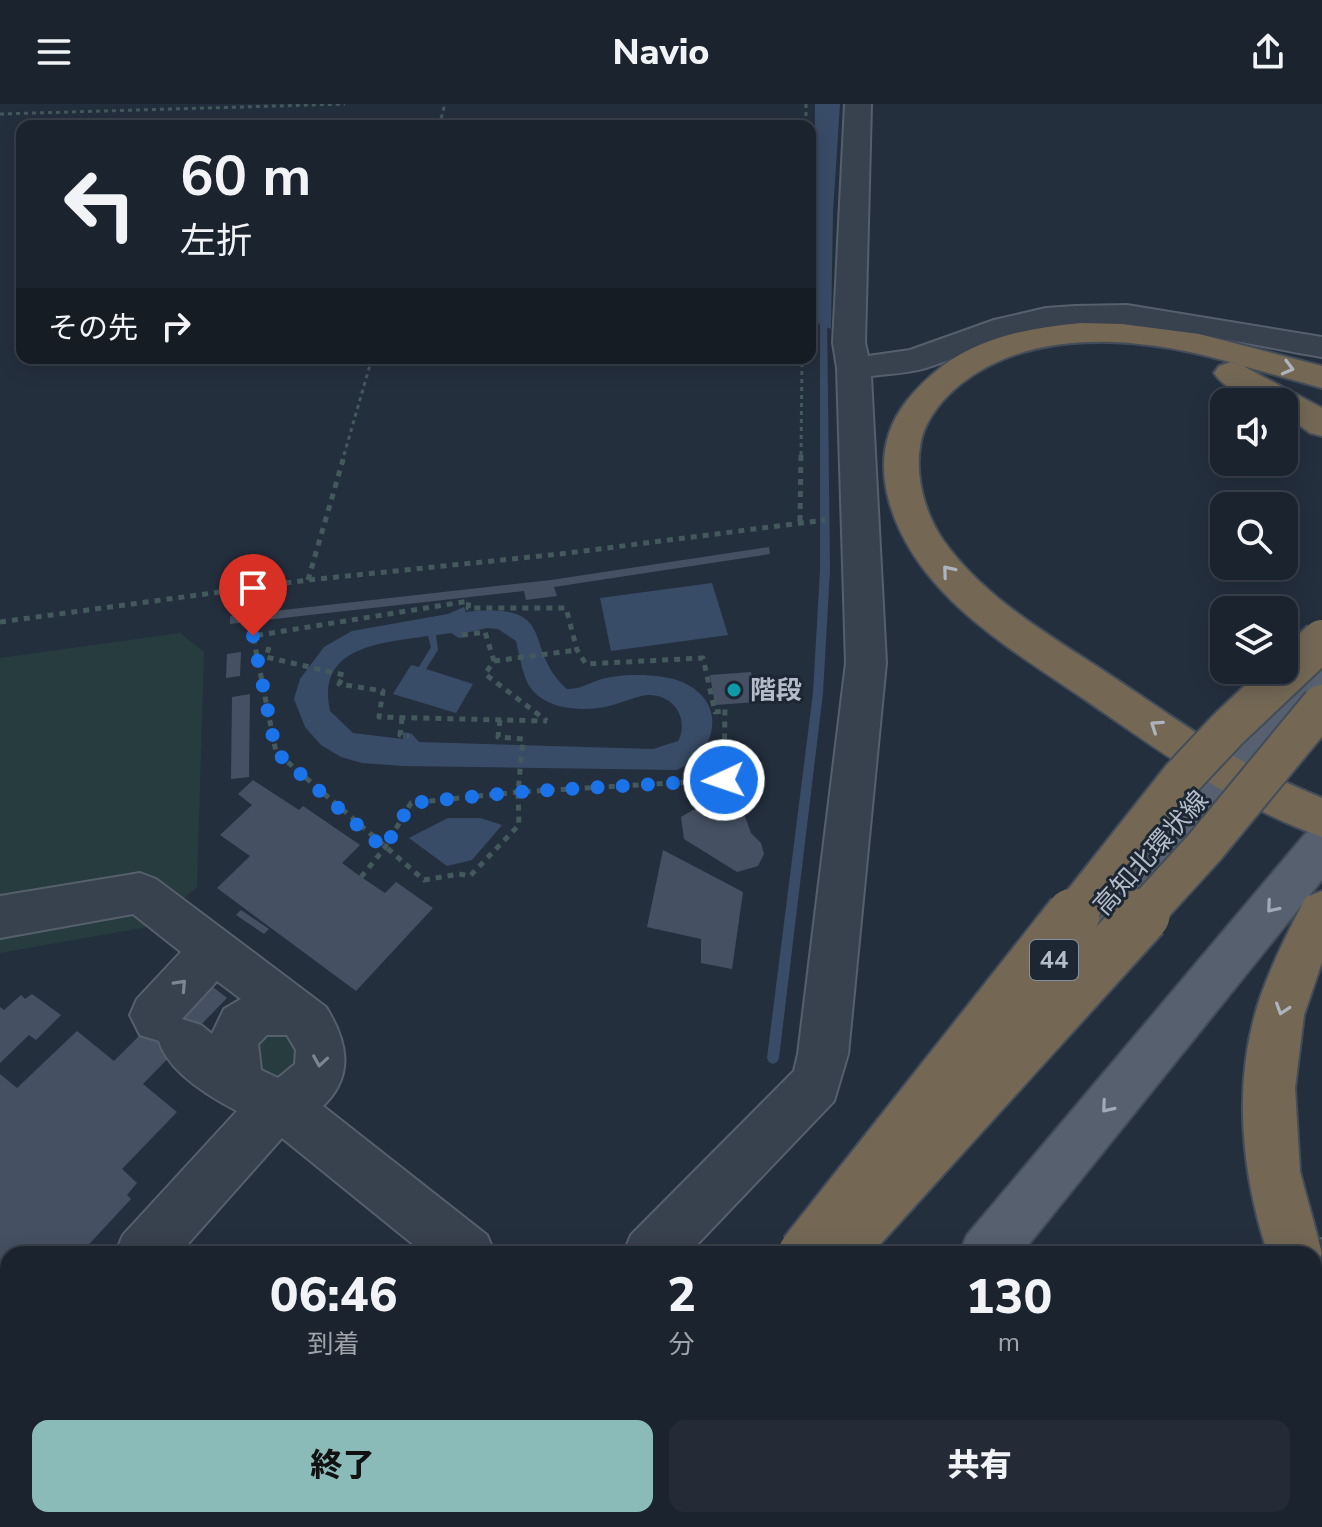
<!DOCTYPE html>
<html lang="ja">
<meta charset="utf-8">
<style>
body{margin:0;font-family:"Nunito Sans","Noto Sans JP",sans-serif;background:#242b36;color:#f1f3f6;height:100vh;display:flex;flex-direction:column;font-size:30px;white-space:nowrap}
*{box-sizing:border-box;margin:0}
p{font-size:26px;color:#a0a4aa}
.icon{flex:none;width:44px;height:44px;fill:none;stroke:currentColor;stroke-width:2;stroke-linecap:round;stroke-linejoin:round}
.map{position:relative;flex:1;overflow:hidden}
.sheet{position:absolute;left:0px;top:1142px;width:1322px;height:282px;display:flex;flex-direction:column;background:#1b232e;border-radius:24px 24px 0 0;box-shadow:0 4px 20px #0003,0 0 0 2px #39404a}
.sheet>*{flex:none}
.hud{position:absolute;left:16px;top:16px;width:800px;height:244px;border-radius:16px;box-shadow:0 4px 20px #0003,0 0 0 2px #39404a;background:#1b232e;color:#f1f3f6;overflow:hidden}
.controls{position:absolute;left:1210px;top:284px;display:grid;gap:16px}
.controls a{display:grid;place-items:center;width:88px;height:88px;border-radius:16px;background:#1b232e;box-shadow:0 4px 20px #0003,0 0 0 2px #39404a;font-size:40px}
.pin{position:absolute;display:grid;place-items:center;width:68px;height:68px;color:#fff;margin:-82px -34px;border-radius:50% 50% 50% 0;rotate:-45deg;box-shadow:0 0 8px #0007}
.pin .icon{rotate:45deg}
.me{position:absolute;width:88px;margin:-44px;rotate:267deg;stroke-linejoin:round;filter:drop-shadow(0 0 6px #0008)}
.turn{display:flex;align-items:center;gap:28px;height:168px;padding:0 32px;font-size:36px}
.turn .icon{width:104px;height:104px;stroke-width:2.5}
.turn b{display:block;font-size:56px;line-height:68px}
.then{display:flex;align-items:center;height:76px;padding:0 32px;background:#0003;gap:16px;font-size:30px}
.eta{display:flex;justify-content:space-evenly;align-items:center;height:136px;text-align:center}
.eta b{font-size:48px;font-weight:800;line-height:56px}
.button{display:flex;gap:16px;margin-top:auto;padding:16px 32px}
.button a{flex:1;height:92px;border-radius:16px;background:#8bbbb9;color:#111;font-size:32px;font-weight:800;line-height:92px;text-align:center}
.button a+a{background:#242b36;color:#f1f3f6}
header{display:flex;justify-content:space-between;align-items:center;height:104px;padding:0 32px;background:#1b232e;font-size:36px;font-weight:800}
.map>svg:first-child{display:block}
.green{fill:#263c3f}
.water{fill:#394c67;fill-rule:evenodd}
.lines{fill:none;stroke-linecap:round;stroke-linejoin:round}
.stream{fill:#394c67;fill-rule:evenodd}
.building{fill:#455162}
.minor-casing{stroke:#565f6c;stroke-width:4}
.major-casing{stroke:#414a57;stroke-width:4}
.highway-casing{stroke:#434c59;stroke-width:4}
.path-far1{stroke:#44595c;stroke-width:3;stroke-dasharray:4 4;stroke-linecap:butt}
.path{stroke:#44595c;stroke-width:5;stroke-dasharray:6 6;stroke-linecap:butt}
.minor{fill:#38414e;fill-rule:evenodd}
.major{fill:#56606e;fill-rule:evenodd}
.highway{fill:#746855;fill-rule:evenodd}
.highway-bridge-far1-casing{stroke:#434c59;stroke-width:44;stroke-linecap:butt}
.highway-bridge-casing{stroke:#434c59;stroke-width:57;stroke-linecap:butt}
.highway-bridge-far1{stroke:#746855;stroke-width:40}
.highway-bridge{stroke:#746855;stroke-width:53}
.oneway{stroke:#aeb4bd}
.oneway2{stroke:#a1aab7}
.oneway3{stroke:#7c8592}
.route{stroke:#1a73e8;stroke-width:14;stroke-dasharray:0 25.2}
.culture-dot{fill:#0f9aa8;stroke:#1d2633;stroke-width:3}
.labels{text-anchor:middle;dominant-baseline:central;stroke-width:6;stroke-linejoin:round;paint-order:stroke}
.shield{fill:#1d2633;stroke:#878f9c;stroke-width:2}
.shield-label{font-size:24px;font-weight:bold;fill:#b4bcc9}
.poi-label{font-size:26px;font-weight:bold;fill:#b4bcc9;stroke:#1d2633;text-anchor:start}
.street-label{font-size:26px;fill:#b4bcc9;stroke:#1d2633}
</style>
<header><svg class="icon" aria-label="menu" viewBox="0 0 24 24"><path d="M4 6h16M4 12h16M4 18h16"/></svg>Navio<svg class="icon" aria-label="share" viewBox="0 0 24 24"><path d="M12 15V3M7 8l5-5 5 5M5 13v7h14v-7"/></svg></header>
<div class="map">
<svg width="1322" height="1423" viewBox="0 0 1322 1423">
<rect width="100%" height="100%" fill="#242f3e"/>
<g class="green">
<path d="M180 529 204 548 197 783 153 822 0 849V554Z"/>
<path d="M289 927 305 950 281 974 259 969 258 941 272 929Z"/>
<path d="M8 1375V1416H274L282 1423H0V1384Z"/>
</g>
<g class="water">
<path d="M815 0H840L833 107 831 225 813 218Z"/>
<path d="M712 479 728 531 611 547 600 494Z"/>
<path d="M464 503 466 508C562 498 520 543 567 585 580 585 585 581 596 577 618 569 660 569 682 578 728 598 718 648 677 666L403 662 362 659 341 653 321 641 305 623 294 595 300 575 324 543 352 527 448 510ZM487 524 498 525 516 537C519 549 521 562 525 573 536 605 577 608 605 603 619 600 633 593 647 591 673 589 690 615 678 637L653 645 419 638 412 630 403 628V635L353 629 330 607C316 542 381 539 428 532L431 543 419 563 411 561 393 590 456 609 473 580 426 565 438 546 436 531 451 529 459 534 466 533 465 529Z"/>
<path d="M448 714H480L502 721 472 756 447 762 409 734Z"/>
</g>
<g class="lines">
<path class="stream" d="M820 208 827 210 830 466 823 589 779 954 777 958 773 960 769 958 767 954 813 589 820 466Z"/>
</g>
<g class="building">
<path d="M769 443 770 450 554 483 557 492 526 496 524 487 230 520V512L551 476Z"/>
<path d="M241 548 240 572 226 574 227 550Z"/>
<path d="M751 568 757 598 715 601 710 571Z"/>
<path d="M250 590 249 673 231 675 232 593Z"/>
<path d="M253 676 299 706 303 702 360 741 342 759 361 773 385 789 396 778 433 804 356 887 217 784 250 752 220 731 252 701 238 690Z"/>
<path d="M740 699 751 729 761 739 764 750 758 762 737 768 684 735 681 713 693 706Z"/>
<path d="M663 746 743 788 732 865 701 859V835L647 823Z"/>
<path d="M241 806 269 825 264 830 236 811Z"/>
<path d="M199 872 227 894 143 980 177 1008 122 1065 137 1079 127 1091 131 1095 80 1150H8V1226L0 1235V970L17 984 77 927 114 957Z"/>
<path d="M32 890 61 911 36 936 29 931 0 959V903L4 906 21 891 25 895Z"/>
</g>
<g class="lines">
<g class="minor-casing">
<g id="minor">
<path d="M845 0H871L865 239 868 252 910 246 994 216 1046 204 1075 202 1127 201 1322 233V253C1233 238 1139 212 1048 224 1005 229 967 251 926 264 908 269 889 270 871 272L886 559 848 950 834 997 688 1150H623L631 1131 794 967 798 950 846 559 837 264 833 239Z"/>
<path d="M140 769 156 775 326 903C347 937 355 971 323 1002L487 1131 495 1150H425L282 1034 179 1150H115L123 1131 237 1007C210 993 168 968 159 937L140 931 130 911 137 895 181 848 133 810 0 834V792ZM217 877 241 895 224 905 212 930 201 921 182 915ZM267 931H287L296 946 295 960 278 974 261 966 258 940Z"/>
<path d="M1322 1135V1189L1314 1192V1150H1292L1295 1145Z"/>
<path d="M8 1267V1331L0 1334V1270Z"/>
<path d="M1314 1387 1322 1390V1423H1282L1279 1416H1314Z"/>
<path d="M657 1416H720L723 1423H660Z"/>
</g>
</g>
<g class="major-casing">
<g id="major">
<path d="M1322 546V588L1101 838 1084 844 1067 838 1061 823 1067 808 1308 550Z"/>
<path d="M1322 724V776L1021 1150H959L967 1131 1306 729Z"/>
<path d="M497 1416H563L560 1423H494Z"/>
<path d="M732 1416H797L794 1423H729Z"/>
</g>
</g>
<g class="highway-casing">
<g id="highway">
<path d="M1081 219 1122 220 1199 230 1322 262V284L1243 262 1322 304V332L1310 329 1284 310V298C1261 298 1228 290 1214 269L1219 262 1231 258 1243 262C1155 235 1040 219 962 279 944 293 926 314 921 337 914 370 924 408 943 436 984 494 1049 531 1107 569 1151 598 1194 629 1239 655 1266 670 1294 682 1322 694V733C1235 702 1162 649 1087 597 1010 544 910 489 887 389 880 356 885 325 906 298 953 239 1009 226 1081 219Z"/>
<path d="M1322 787V858L1304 911 1295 984 1300 1068 1322 1149 1314 1169V1150H1268C1241 1069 1232 977 1260 894 1272 859 1289 826 1306 793Z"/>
<path d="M1314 1170 1322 1173V1243L1314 1240Z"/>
<path d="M559 1416H624L621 1423H556Z"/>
</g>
</g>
<g class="path-far1">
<path d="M806 0V22"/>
<path d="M0 10 345 0"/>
<path d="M439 22 445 0"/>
<path d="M344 351 372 254"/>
<path d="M801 351 802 254"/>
</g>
<g class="path">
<path d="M800 417 801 349"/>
<path d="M308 476 345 349"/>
<path d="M0 518 308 476 560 450 825 416"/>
<path d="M462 531 485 528 494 557 485 570 547 617"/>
<path d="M269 543 266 553 344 571 339 580 383 587 379 613 547 617"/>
<path d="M494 557 577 546"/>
<path d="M402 614 400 631 409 632"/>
<path d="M500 616 498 633 523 635 518 688 519 721 470 772 459 770 424 776 276 648 253 532 469 497 468 504H566L577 546 586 560 703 554 715 608 724 607"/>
<path d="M361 773 384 745 411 699 518 688 724 676 725 601"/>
</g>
<use href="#minor" class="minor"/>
<use href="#major" class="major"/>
<use href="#highway" class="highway"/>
<g class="highway-bridge-far1-casing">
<g id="highway-bridge-far1">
<path d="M1072 813 1182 674 1227 626 1322 536"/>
<path d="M1141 813 1204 744 1322 601"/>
</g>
</g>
<g class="highway-bridge-casing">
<g id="highway-bridge">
<path d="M861 1122 1143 811"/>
<path d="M805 1150 1073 811"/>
</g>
</g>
<use href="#highway-bridge-far1" class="highway-bridge-far1"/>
<use href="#highway-bridge" class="highway-bridge"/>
</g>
<defs><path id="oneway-chevron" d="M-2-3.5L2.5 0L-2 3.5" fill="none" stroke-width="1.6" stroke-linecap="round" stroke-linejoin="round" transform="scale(2)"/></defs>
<g class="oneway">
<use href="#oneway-chevron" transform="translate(1288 264) rotate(15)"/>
<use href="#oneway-chevron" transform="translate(948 467) rotate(-130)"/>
<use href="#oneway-chevron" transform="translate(1156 622) rotate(-146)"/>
<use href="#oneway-chevron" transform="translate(1282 905) rotate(108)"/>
</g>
<g class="oneway2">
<use href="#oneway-chevron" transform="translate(1272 803) rotate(130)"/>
<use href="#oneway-chevron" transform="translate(1107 1003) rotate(130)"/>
</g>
<g class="oneway3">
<use href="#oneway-chevron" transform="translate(181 881) rotate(-47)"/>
<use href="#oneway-chevron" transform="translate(320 957) rotate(99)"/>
</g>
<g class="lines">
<path class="route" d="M253 532 276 648 384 745 411 699 518 688 724 676"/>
</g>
<circle class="culture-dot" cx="734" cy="586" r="8"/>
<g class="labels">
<rect class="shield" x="1030" y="836" width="48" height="40" rx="6"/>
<g class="shield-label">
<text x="1054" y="856">44</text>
</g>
<g class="poi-label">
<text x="750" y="586">階段</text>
</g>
<g class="street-label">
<text transform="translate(1151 749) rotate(-48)">高知北環状線</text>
</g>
</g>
</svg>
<div class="controls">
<a><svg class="icon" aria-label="sound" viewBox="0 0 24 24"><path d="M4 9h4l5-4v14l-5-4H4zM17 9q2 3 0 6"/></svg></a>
<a><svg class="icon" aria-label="search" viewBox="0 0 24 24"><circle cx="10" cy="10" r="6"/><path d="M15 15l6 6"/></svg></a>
<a><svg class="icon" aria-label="layers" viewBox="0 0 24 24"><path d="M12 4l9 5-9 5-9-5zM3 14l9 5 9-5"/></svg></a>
</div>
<div class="pin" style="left:253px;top:532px;background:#d93025"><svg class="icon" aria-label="arrive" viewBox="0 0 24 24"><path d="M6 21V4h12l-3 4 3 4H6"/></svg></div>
<svg class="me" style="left:724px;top:676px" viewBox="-20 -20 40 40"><circle r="17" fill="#1a73e8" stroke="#fff" stroke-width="3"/><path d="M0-11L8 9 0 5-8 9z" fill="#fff"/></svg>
<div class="hud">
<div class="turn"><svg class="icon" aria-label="left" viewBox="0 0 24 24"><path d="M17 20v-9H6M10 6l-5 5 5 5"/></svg><div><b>60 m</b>左折</div></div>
<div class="then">その先<svg class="icon" aria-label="right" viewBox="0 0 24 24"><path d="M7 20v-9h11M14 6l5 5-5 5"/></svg></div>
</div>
<section class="sheet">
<div class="eta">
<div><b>06:46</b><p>到着</p></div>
<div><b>2</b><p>分</p></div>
<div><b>130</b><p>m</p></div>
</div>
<div class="button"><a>終了</a><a>共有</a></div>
</section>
</div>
